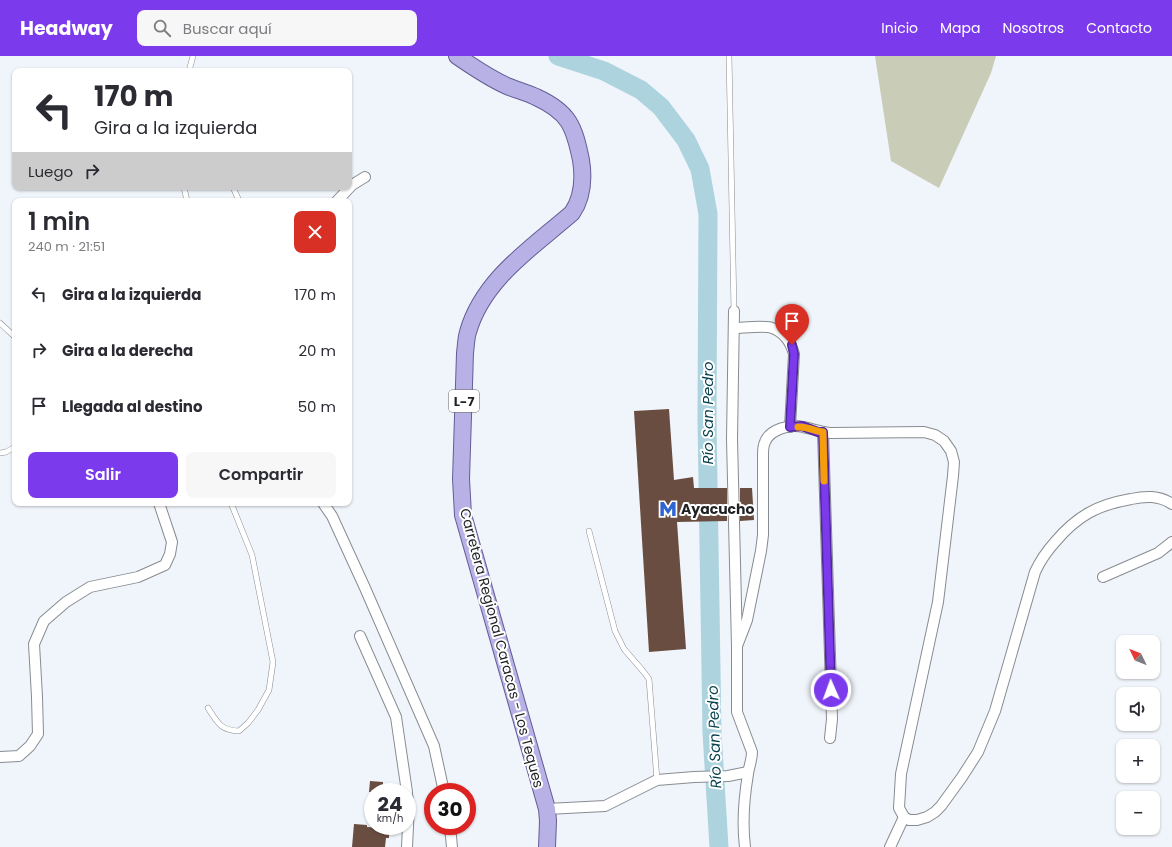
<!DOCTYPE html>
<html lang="es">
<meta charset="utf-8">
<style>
body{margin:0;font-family:Poppins,sans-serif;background:#f7f7f7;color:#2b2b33;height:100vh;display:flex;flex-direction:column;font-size:15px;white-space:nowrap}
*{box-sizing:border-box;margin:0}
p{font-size:13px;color:#7c7c81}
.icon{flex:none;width:22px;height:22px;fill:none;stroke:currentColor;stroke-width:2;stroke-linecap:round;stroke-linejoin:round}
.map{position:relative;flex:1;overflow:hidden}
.details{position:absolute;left:12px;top:142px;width:340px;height:308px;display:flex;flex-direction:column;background:#fff;border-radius:8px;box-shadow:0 1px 3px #0004}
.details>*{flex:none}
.banner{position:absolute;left:12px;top:12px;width:340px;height:122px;border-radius:8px;box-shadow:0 1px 3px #0004;background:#fff;color:#2b2b33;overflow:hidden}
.needle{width:26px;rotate:313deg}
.buttons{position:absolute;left:1116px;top:579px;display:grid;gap:8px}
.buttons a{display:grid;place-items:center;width:44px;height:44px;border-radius:8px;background:#fff;box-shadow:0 1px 3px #0004;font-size:20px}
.speed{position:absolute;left:364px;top:727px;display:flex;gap:8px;font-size:20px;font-weight:700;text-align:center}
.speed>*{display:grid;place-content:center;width:52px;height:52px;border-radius:50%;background:#fff;box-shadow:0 1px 3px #0004;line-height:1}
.speed small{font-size:10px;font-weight:400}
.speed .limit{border:6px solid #d22;background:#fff;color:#111}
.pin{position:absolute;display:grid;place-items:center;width:34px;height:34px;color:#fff;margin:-41px -17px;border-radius:50% 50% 50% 0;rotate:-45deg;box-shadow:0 0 4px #0007}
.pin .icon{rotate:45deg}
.me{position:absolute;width:44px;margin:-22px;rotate:358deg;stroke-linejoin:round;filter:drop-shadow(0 0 3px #0008)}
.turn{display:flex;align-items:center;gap:14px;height:84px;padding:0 16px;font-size:18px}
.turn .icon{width:52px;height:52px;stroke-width:2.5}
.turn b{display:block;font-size:28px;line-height:34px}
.then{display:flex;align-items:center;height:38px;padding:0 16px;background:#0003;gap:8px;font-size:15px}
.round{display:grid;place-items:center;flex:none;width:42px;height:42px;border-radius:8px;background:#f7f7f7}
.head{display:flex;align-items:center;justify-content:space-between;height:68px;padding:0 16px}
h1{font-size:24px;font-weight:600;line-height:30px}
.primary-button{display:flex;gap:8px;margin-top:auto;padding:8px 16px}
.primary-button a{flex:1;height:46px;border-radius:8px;background:#7c3aed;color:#fff;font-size:16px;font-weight:600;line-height:46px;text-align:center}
.primary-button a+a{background:#f7f7f7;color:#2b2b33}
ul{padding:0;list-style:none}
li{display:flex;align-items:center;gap:12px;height:56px;padding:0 16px}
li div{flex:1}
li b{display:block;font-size:15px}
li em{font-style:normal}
header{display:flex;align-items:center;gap:24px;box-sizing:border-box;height:56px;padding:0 20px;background:#7c3aed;color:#fff}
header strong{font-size:19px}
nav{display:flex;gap:22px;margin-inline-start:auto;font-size:14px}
.search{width:280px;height:36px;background:#f7f7f7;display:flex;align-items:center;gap:10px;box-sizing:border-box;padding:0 14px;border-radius:8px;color:#7c7c81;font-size:15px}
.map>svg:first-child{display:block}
.green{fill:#c9ccb6}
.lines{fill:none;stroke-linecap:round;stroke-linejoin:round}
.river{stroke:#add3df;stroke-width:19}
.building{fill:#6a4d41}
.service-casing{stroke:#888c91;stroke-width:6}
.minor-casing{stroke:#888c91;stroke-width:12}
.primary-casing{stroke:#645d97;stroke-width:18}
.service{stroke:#fff;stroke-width:5}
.minor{stroke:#fff;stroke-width:10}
.primary{stroke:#b8b1e6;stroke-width:16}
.route-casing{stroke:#51269a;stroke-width:10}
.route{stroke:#7c3aed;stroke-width:7}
.slow{stroke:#f59e0b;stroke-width:7}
.labels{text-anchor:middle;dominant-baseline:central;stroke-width:4;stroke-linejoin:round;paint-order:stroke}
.shield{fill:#fff;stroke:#626465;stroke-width:1}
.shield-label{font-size:13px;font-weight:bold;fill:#1f2123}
.poi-label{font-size:14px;font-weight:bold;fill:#1f2123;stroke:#fff;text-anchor:start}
.street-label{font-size:14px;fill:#1f2123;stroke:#fff}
.water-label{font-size:15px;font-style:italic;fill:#07414e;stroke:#fff}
</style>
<header>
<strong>Headway</strong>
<div class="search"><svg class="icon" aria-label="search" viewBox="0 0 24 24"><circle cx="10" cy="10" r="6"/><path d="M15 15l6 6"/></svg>Buscar aquí</div>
<nav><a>Inicio</a><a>Mapa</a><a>Nosotros</a><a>Contacto</a></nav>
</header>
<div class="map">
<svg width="1172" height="791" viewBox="0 0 1172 791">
<rect width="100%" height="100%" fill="#f0f5fb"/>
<path class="green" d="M875 0H996L991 17 939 132 891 105Z"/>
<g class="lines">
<path class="river" d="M558 0 604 15 641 34 661 51 686 84 700 113 708 158 707 363 712 677 719 791"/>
</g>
<g class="building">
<path d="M669 353 674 424 693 421 694 432H727V465L677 466 686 593 649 596 634 355Z"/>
<path d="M740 432H752L754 464 740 465Z"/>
<path d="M370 725 383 726V736H369Z"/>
<path d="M354 768 367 769V771L389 772V782H386L385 791H352Z"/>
</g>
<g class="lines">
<g class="service-casing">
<g id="service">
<path d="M729 0 734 255"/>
<path d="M189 15 193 0"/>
<path d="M184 131 187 145"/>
<path d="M233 131 239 145"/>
<path d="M0 267 15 281"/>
<path d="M0 397 6 396 15 391"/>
<path d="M589 475 615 575 624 593 643 615 649 623 657 724"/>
<path d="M208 652C218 667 220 674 239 675L248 667 258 654 269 634 273 606 252 499 231 447"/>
</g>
</g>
<g class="minor-casing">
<g id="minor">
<path d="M337 145 352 129 365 121"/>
<path d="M734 255 732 383 737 590V656L752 696C752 704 749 710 748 718 744 742 742 767 745 791"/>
<path d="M734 272C742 272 766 269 772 272 784 276 791 287 794 298L790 371"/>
<path d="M823 376 832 663 830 682"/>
<path d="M323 447 332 460 365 532 434 690 444 736"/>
<path d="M1103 521 1158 497 1172 486"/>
<path d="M360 580 396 661 407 736"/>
<path d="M737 590 747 564 761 495 763 479V399C763 395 763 390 765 386 770 373 790 368 803 371 813 373 821 376 831 377L924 376 935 379 944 385 951 395 954 406 953 420 938 546 901 718 899 752 904 761 909 764H917L927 761 935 756 941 750 962 721 978 696 995 655 1035 516C1040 505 1047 495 1055 486 1077 460 1097 449 1131 443 1145 440 1159 439 1172 448"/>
<path d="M0 701 19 700 30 690 38 678 37 641 34 588 44 565 66 546 90 531 138 521 165 509 170 498 172 486 159 447"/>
<path d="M407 738 409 750 407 791"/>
<path d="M547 753 605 750 657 724 694 721 728 720 748 716"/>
<path d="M450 770 452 791"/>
<path d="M890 791 904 761"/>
</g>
</g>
<g class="primary-casing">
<path id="primary" d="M457 0C473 11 489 22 507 30 516 34 526 36 536 41 569 56 574 70 581 104 584 123 583 141 572 157 533 191 483 223 468 276 466 282 466 290 465 297L461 423 463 459 547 753 548 765 547 791"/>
</g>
<use href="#service" class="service"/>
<use href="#minor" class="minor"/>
<use href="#primary" class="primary"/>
</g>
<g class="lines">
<g class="route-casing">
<path id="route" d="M792 289 794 298 790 371 802 370 818 376H823L831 634"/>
</g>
<use href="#route" class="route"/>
<path class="slow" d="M798 371C806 370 814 375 823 376L824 425"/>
</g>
<defs>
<g id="metro-bare" transform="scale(1.38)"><path d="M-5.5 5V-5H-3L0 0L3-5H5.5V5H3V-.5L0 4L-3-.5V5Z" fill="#2f65d3" stroke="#fff" stroke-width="2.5" paint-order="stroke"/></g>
</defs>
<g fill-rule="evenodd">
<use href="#metro-bare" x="668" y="453"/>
</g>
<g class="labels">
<rect class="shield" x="449" y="334" width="30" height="22" rx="3"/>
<g class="shield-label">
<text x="464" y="345">L-7</text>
</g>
<g class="poi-label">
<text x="681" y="453">Ayacucho</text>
</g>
<g class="street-label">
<text transform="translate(502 592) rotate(75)">Carretera Regional Caracas - Los Teques</text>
</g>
<g class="water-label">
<text transform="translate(707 357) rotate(-90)">Río San Pedro</text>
<text transform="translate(714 681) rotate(-92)">Río San Pedro</text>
</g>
</g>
</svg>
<div class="buttons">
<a><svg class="needle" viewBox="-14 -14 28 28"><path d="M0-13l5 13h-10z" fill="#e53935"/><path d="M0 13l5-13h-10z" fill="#7c7c81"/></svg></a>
<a><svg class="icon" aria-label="sound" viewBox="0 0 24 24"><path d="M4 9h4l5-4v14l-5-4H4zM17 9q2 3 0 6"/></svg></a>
<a>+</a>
<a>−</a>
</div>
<div class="speed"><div>24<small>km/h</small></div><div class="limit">30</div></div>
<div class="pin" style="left:792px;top:289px;background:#d93025"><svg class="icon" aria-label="arrive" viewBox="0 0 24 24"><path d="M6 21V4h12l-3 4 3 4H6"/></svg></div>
<svg class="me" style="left:831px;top:634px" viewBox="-20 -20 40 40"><circle r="17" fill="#7c3aed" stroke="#fff" stroke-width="3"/><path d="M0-11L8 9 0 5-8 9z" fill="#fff"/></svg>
<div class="banner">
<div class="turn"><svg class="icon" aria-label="left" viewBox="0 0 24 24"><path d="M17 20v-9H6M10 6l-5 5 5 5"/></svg><div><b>170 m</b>Gira a la izquierda</div></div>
<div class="then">Luego<svg class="icon" aria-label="right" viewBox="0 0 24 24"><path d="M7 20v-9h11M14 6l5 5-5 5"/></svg></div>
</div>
<section class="details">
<div class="head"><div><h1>1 min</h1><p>240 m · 21:51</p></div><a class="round" style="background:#d93025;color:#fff"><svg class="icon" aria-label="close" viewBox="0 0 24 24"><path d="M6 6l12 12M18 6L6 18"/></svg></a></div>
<ul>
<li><svg class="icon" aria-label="left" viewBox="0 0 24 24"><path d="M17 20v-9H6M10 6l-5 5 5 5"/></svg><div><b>Gira a la izquierda</b></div><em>170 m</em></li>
<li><svg class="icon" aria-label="right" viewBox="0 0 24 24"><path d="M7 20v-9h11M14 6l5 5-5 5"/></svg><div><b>Gira a la derecha</b></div><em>20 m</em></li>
<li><svg class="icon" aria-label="arrive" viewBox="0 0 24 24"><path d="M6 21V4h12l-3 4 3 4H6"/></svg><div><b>Llegada al destino</b></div><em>50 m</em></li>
</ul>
<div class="primary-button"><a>Salir</a><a>Compartir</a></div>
</section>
</div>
